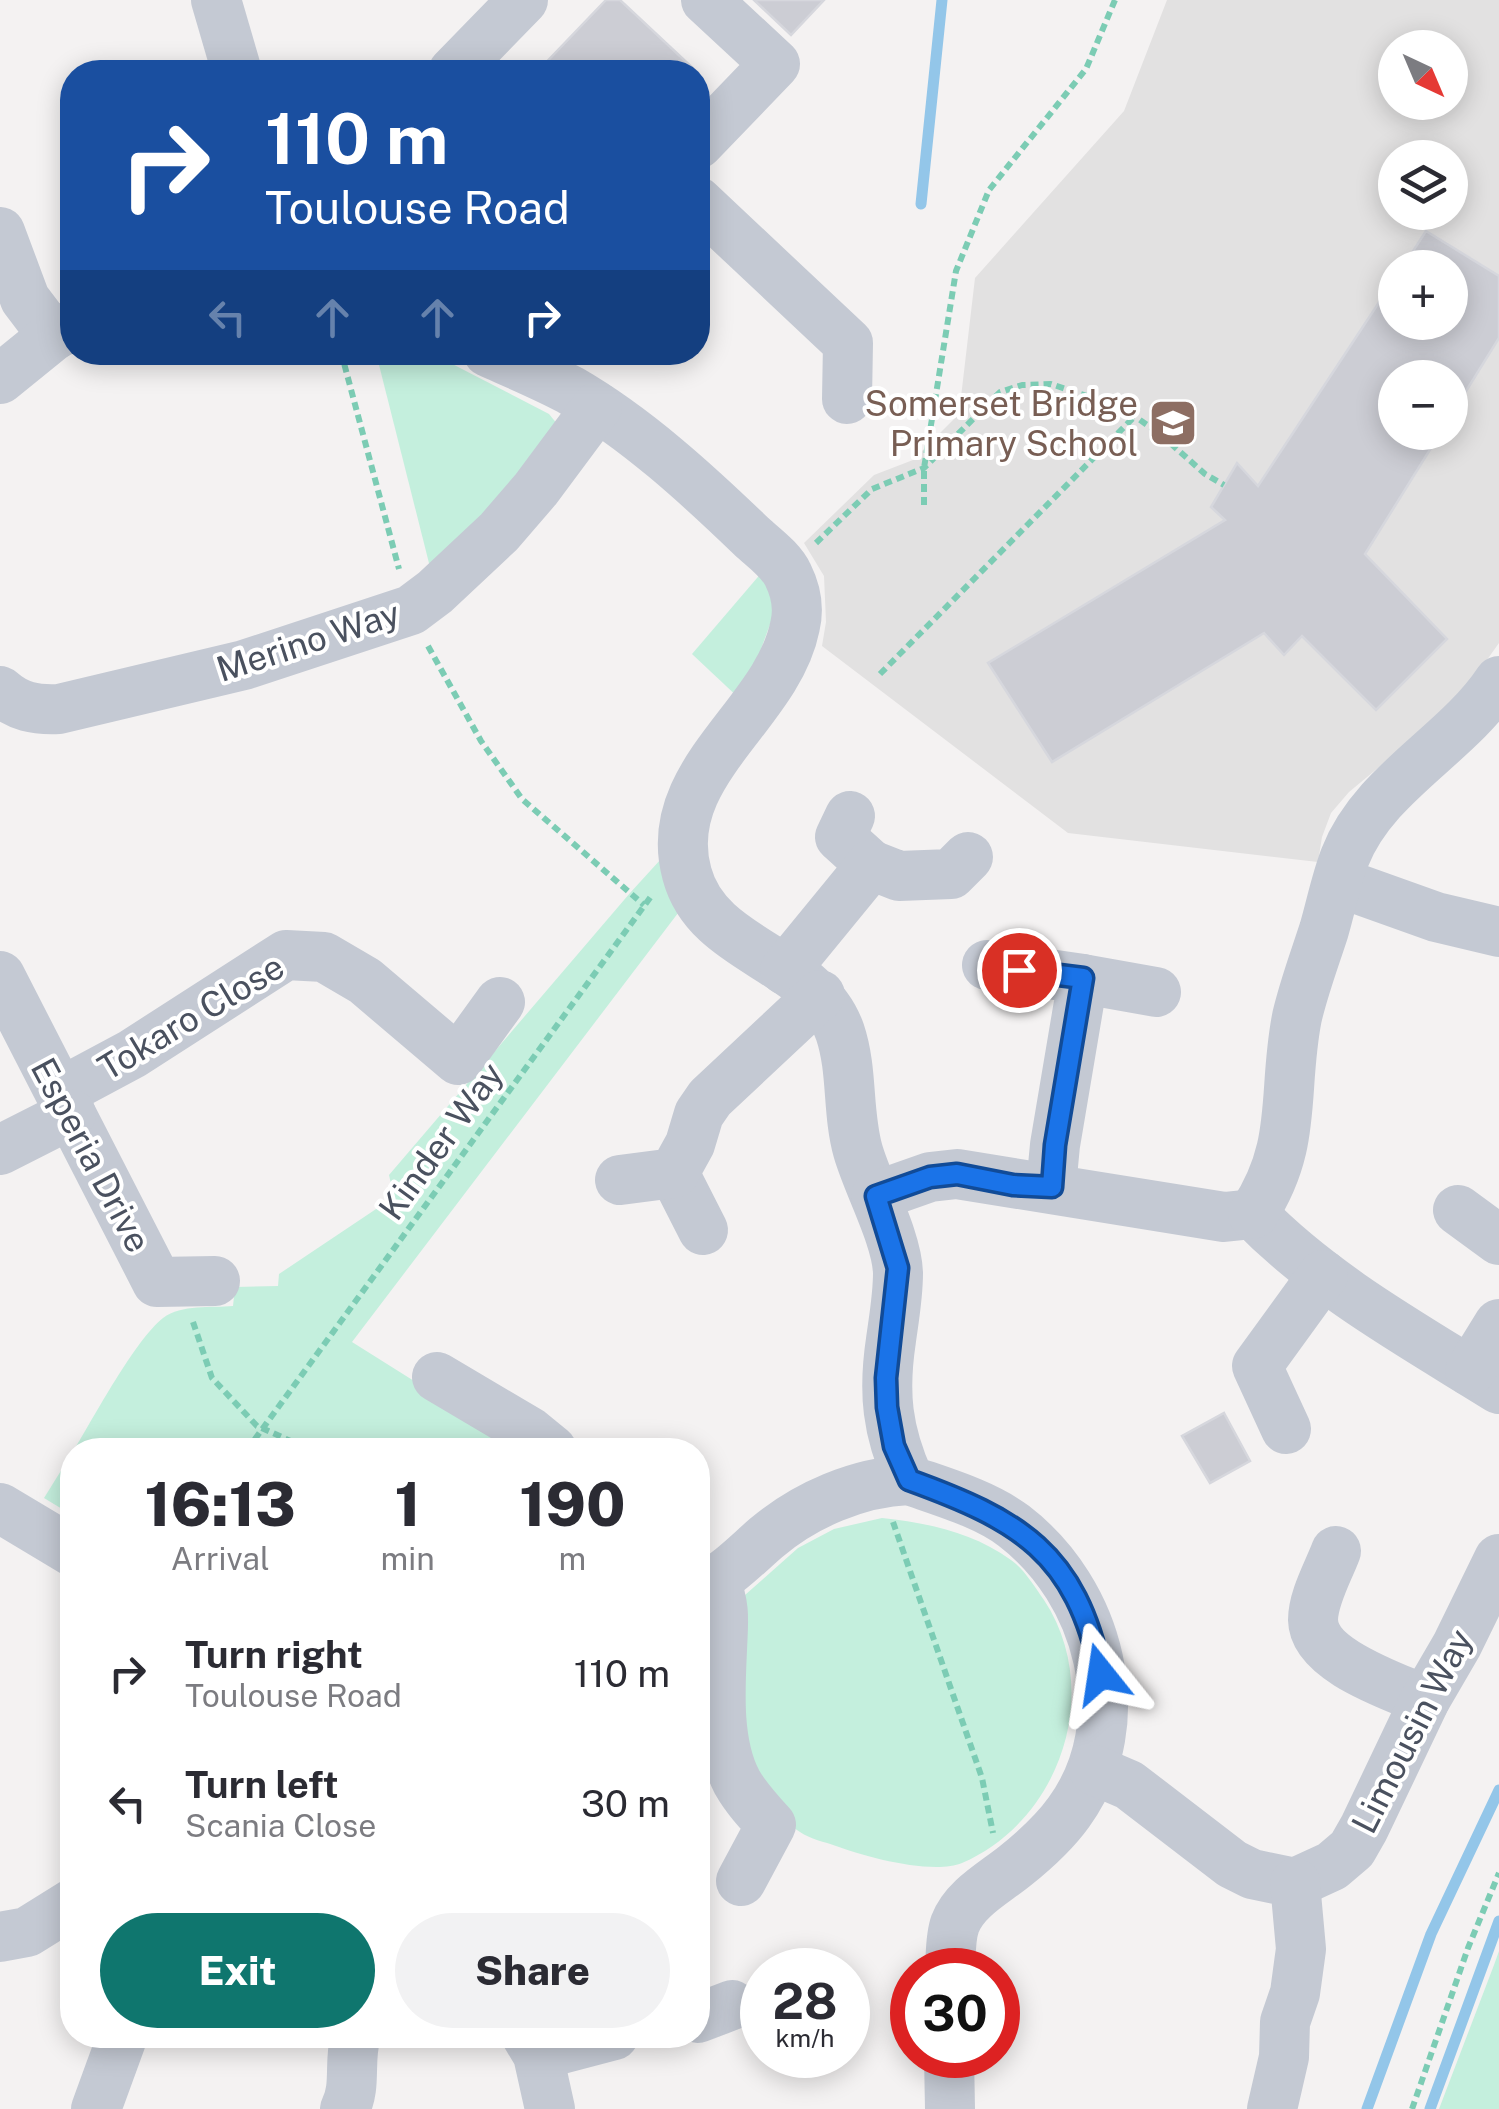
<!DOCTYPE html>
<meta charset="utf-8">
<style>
body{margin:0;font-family:"Public Sans",sans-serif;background:#f2f2f3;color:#2b2b33;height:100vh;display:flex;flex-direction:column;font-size:38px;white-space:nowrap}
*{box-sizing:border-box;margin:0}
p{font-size:32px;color:#7c7c81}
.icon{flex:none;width:55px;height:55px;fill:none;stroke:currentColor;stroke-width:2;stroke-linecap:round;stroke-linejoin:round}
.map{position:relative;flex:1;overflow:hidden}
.details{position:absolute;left:60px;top:1438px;width:650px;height:610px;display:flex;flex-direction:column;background:#fff;border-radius:40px;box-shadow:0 5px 25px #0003}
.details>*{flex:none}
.banner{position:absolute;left:60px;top:60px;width:650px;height:305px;border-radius:40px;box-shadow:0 5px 25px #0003;background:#1a4fa0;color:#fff;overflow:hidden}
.needle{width:65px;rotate:136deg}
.tools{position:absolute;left:1378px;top:30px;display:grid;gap:20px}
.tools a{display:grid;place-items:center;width:90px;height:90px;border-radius:50%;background:#fff;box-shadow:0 5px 25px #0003;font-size:50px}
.speed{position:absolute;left:740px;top:1948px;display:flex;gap:20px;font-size:50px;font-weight:700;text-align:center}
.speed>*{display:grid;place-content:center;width:130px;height:130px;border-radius:50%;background:#fff;box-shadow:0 5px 25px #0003;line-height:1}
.speed small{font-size:25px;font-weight:400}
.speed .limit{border:15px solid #d22;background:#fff;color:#111}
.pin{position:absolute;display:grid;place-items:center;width:85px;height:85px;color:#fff;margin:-42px;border:5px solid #fff;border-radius:50%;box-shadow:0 2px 10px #0007}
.me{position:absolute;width:110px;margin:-55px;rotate:345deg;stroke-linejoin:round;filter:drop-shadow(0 0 8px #0008)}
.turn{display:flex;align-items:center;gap:35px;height:210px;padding:0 40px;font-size:45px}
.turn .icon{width:130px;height:130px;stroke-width:2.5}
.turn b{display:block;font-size:70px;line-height:85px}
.lanes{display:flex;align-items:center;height:95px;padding:0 40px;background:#0003;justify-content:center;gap:50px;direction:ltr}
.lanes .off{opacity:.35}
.eta{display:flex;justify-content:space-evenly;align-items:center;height:170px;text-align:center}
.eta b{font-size:60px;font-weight:800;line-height:70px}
.primary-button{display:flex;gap:20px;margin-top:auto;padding:20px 40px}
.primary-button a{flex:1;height:115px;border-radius:60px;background:#0f766e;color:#fff;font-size:40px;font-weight:800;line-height:115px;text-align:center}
.primary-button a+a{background:#f2f2f3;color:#2b2b33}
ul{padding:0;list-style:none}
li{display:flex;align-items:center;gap:30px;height:130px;padding:0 40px}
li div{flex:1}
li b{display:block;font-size:38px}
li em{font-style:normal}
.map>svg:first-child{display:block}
.education{fill:#e2e1e1;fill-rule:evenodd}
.green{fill:#c4efdd}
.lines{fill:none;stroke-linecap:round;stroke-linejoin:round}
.stream{stroke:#93c6e9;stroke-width:11}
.building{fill:#cccdd4;stroke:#d6d7dd;stroke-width:2.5}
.path{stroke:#7cccb4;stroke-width:6;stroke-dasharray:8 5;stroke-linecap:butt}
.minor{stroke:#c4c9d3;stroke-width:50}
.route-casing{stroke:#114b97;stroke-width:25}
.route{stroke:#1a73e8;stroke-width:18}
.labels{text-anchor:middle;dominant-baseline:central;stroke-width:8;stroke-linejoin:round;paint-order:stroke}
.education-label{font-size:35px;fill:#785e54;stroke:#fff;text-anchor:end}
.street-label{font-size:35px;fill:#4a515f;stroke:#fff}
</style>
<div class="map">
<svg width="1499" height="2109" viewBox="0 0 1499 2109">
<rect width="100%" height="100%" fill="#f4f2f2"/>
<path class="education" d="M1167 0H1499V643L1469 685 1419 734 1349 792 1331 813 1322 837 1318 862 1068 833 822 646 826 622 824 576 804 543 874 475 913 460 959 414 975 278 1124 111ZM1395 48H1450V102H1395ZM1395 158H1450V212H1395ZM1395 268H1450V322H1395ZM1395 378H1450V432H1395Z"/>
<g class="green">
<path d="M376 353H431L549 414 558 425 432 575Z"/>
<path d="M763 571 776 608 742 701 692 654Z"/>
<path d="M682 836 694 892 352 1342 524 1450H74C94 1417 135 1340 163 1318 182 1304 211 1308 233 1306L235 1287 278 1286 279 1274 394 1197 389 1175 630 893Z"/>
<path d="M72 1453V1515L44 1498Z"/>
<path d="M882 1518C928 1523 972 1532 1011 1560 1024 1569 1035 1587 1044 1600 1104 1691 1061 1820 962 1863 933 1875 865 1857 836 1846 825 1842 810 1839 800 1832 785 1823 751 1787 745 1770 741 1758 745 1737 745 1724 745 1681 745 1638 745 1595L798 1548 834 1529Z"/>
<path d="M1499 1951V2109H1439L1494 1965Z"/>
</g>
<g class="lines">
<g class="stream">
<path d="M921 204 942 0"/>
<path d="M1367 2109 1431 1934 1499 1790"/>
<path d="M1430 2109 1499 1921"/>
</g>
</g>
<g class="building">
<path d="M606 0H620L697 72H537Z"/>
<path d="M754 0H824L791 35Z"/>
<path d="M1426 231 1499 276V338L1450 417V378H1395V432H1441L1365 554 1447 639 1376 710 1302 636 1284 655 1264 633 1052 762 988 663 1225 520 1211 507 1237 463 1258 486 1395 278V322H1450V268H1402Z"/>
<path d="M1224 1413 1250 1461 1210 1483 1182 1436Z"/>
</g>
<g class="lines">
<g class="path">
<path d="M341 352 399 569"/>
<path d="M924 505V468L956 271 989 190 1086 69 1115 0"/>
<path d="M816 543 872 489 924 468 1000 392 1022 385 1051 384 1123 408 1160 434 1205 474 1224 485"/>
<path d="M428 646 481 741 522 799 644 905"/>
<path d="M880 674 1135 416"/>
<path d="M193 1322 212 1378 257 1426 293 1442 302 1450"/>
<path d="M247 1450 652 895"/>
<path d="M893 1522 982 1778 993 1833"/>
<path d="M1412 2109 1468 1948 1499 1873"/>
</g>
<g class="minor">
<path d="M216 0 237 72"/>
<path d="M453 72 523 0"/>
<path d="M698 144 775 64 706 0"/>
<path d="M698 202 848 343 847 399"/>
<path d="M0 232 25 299 53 336"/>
<path d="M488 352C515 364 544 376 570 390 636 428 697 484 752 537 764 548 781 560 788 575 796 591 799 609 795 626 777 716 659 773 687 874 708 953 814 957 840 1032 853 1071 847 1112 858 1151 868 1186 897 1238 898 1273 898 1296 894 1318 891 1340 883 1393 887 1431 909 1480 943 1492 985 1504 1014 1526 1099 1591 1135 1721 1069 1812 1054 1833 1035 1850 1015 1866 994 1883 965 1898 955 1924 950 1938 951 1956 950 1970"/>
<path d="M0 379 53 336 72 325"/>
<path d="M0 691C18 707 35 710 59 709L244 665 411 610 435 592 499 532 536 489 597 407"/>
<path d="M850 816 840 837 871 865"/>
<path d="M1338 882 1436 917 1499 932"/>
<path d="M987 965 1083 979 1055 1145 1051 1187"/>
<path d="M785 970 871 865 899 876 951 874 968 857"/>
<path d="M0 976 157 1282 215 1281"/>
<path d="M1083 979 1156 992"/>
<path d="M61 1092 132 1054 286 955 324 957 365 981 458 1060 500 1002"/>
<path d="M0 1150 71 1114"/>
<path d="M674 1173 703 1230"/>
<path d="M620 1180 674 1173 690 1144 699 1114 710 1098 820 995"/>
<path d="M876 1196 930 1177 957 1174 1224 1217 1253 1214C1323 1286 1414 1336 1499 1389"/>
<path d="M1458 1210 1499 1240"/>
<path d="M1253 1214C1299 1144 1282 1093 1297 1017 1304 987 1315 958 1324 930 1331 906 1336 880 1345 857 1374 783 1456 746 1499 681"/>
<path d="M1470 1371 1499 1324"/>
<path d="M437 1377 530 1432 552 1450"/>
<path d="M1286 1429 1257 1366 1323 1275"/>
<path d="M0 1508 72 1551"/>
<path d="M1336 1551C1328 1572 1313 1598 1313 1620 1314 1661 1393 1686 1425 1700"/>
<path d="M715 1581C726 1608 723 1622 722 1650 720 1692 717 1744 737 1782 746 1798 759 1812 771 1825L741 1881"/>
<path d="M698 1589C725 1578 744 1557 766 1538 805 1505 858 1482 909 1480"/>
<path d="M1094 1770 1129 1785 1232 1864 1252 1874 1295 1883 1332 1866 1352 1849 1364 1828 1425 1700 1457 1645 1499 1559"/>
<path d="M0 1937 27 1932 72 1904"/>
<path d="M698 2018 732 2005"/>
<path d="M526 2035 538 2055 550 2109"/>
<path d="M538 2055 614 2035"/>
<path d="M949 2055 950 2109"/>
<path d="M96 2109 123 2035"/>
<path d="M345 2109C357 2085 348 2061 356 2035"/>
<path d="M1272 2109 1284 2057 1285 2022 1295 1993 1301 1949 1295 1883"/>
</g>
</g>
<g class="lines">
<g class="route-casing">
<path id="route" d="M1019 970 1083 978 1055 1145 1052 1187 1013 1185 957 1174 930 1177 876 1196 898 1268 886 1378 887 1407 894 1446 909 1480C1019 1520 1076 1552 1101 1674"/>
</g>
<use href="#route" class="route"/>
</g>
<defs>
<g id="school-square" transform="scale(2.5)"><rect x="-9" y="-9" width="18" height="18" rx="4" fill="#8d6e63" stroke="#fff"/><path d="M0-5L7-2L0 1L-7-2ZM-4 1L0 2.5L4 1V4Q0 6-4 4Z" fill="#fff"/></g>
</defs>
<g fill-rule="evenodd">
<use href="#school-square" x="1173" y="423"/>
</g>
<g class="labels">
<g class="education-label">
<text x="1138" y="403">Somerset Bridge<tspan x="1138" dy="40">Primary School</tspan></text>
</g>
<g class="street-label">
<text transform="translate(308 641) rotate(-18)">Merino Way</text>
<text transform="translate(191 1017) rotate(-31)">Tokaro Close</text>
<text transform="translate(441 1141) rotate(-54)">Kinder Way</text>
<text transform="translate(91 1155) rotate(62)">Esperia Drive</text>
<text transform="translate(1412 1731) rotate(-63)">Limousin Way</text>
</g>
</g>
</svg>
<div class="tools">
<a><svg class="needle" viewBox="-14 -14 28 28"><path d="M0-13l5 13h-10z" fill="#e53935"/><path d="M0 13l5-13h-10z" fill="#7c7c81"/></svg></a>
<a><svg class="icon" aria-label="layers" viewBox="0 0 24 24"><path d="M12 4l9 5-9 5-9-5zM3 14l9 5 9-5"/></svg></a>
<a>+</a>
<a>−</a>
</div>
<div class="speed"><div>28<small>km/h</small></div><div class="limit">30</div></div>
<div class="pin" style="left:1019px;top:970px;background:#d93025"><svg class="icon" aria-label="arrive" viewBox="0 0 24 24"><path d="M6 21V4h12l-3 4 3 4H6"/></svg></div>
<svg class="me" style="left:1101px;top:1674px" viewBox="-20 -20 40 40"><path d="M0-17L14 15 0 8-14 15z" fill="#1a73e8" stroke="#fff" stroke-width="4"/></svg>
<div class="banner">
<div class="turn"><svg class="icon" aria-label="right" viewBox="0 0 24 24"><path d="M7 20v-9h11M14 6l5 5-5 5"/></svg><div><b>110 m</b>Toulouse Road</div></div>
<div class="lanes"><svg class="icon off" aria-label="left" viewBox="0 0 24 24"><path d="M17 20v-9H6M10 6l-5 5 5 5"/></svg><svg class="icon off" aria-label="ahead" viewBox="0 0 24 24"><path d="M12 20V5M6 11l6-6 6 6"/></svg><svg class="icon off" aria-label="ahead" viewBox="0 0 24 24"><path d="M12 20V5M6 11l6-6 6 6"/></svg><svg class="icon" aria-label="right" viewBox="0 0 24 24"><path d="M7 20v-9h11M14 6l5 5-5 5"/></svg></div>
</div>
<section class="details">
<div class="eta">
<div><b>16:13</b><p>Arrival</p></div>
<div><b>1</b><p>min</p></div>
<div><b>190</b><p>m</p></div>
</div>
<ul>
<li><svg class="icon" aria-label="right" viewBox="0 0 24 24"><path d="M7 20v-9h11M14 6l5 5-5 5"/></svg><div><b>Turn right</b><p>Toulouse Road</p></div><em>110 m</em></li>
<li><svg class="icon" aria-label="left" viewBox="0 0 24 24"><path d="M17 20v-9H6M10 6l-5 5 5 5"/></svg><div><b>Turn left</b><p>Scania Close</p></div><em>30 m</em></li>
</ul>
<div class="primary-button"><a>Exit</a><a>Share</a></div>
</section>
</div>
